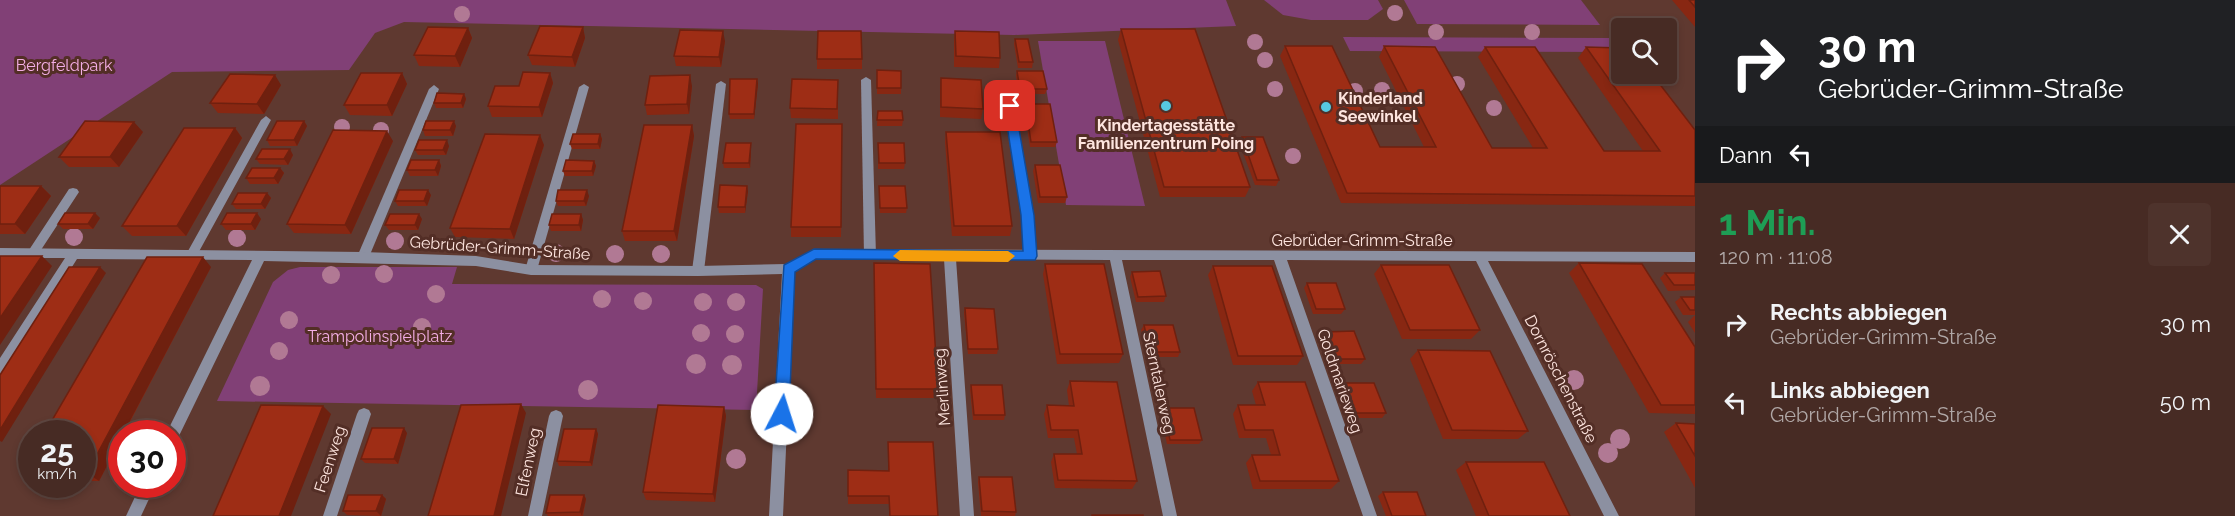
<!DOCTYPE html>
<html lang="de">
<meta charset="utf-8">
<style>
body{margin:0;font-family:Raleway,sans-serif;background:#4e332c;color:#f1f3f6;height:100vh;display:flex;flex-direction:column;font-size:22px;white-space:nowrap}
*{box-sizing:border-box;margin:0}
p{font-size:20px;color:#b0a7a6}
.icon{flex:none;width:33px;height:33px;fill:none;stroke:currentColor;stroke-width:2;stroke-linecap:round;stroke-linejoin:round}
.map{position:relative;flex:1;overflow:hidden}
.side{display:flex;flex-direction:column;background:#472b24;width:540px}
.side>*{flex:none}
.banner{background:#202124;color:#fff;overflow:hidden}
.tools{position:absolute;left:1611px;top:18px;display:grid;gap:12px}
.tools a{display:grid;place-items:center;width:66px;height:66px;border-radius:6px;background:#472b24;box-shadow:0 3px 9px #0003,0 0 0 2px #5f4741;font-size:30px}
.speed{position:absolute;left:18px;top:420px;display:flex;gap:12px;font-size:30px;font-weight:700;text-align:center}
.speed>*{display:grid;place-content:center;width:78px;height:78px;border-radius:50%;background:#472b24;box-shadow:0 3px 9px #0003,0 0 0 2px #5f4741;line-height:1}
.speed small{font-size:15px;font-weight:400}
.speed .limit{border:9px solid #d22;background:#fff;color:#111}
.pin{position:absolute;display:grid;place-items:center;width:51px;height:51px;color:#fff;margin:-26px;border-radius:12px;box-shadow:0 3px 9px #0006}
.me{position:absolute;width:66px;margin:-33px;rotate:5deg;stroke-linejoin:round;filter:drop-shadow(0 0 4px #0008)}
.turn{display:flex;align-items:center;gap:21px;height:126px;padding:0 24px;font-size:27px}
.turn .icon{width:78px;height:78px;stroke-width:2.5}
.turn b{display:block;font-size:42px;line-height:51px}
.then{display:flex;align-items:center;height:57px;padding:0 24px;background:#0003;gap:12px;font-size:22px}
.round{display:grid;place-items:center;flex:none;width:63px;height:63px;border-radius:6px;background:#4e332c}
.summary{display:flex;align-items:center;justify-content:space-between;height:102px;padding:0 24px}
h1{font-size:36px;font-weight:700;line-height:45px;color:#1e9e55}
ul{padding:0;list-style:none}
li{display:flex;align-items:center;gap:18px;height:78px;padding:0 24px}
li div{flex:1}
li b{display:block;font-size:22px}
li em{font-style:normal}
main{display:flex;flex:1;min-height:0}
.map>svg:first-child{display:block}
.green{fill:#814076}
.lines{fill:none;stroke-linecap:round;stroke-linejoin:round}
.service{fill:#8c90a1;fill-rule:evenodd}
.minor{fill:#8c90a1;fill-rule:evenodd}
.tree{fill:#b17994}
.wall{fill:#882712}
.shaded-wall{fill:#6f200f}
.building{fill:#9e2d15;stroke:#6f200f;stroke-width:1.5}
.route{fill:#1a73e8;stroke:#114b97;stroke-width:1.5}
.slow{fill:#f59e0b}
.poi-dot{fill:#56c9e1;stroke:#532e26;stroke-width:2}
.labels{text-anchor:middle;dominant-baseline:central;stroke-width:6;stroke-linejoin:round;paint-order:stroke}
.park-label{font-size:16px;fill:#f4aee6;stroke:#532e26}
.poi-label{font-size:16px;font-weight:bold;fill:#fee5df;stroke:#532e26;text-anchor:start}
.street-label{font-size:16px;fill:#fee5df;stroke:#532e26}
</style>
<main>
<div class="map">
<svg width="1695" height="516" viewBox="0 0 1695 516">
<rect width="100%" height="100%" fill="#5f3930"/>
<g class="green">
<path d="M0 0H1226L1236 26 1014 35 404 22 375 33 349 70 172 72 0 185Z"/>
<path d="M1264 0H1378L1383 9 1368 20H1311L1283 15Z"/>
<path d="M1404 0H1581L1600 25 1417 24Z"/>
<path d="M1343 37 1612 38 1621 52 1350 51Z"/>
<path d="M1038 41H1105L1145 206 1066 205Z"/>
<path d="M300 267H457L452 284 756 285 763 289 756 410 217 401 273 282 288 270Z"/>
</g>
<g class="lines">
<g class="service">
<path d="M866 77 871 80 876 256 874 259H866L864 256 861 80Z"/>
<path d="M721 81 726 84 704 271 702 274H694L692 271 716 84Z"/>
<path d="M1006 81 1011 84 1033 215 1036 256 1034 259H1026L1024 256 1021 215 1001 84Z"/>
<path d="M584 84 589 87 537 270 535 273H527L525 270 579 87Z"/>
<path d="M434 85 439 89 369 257 367 260H359L357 257 429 89Z"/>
<path d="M266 116 271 120 196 257H188L186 254 188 251 261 120Z"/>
<path d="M73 188 77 189 79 192 77 195 37 256H29L27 253 29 250 69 189Z"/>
</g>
<g class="minor">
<path d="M0 248 363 252 476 256 531 265 698 266 786 264 814 249 1695 252V262L1488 261 1619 516H1604L1476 261 1287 260 1377 516H1363L1274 260H1122L1177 516H1163L1110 260 956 259 974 516H960L944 259H816L794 271 783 516H769L782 274 698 276 531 275 476 266 264 261 177 440 172 442V434H166L252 260 77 259 5 373 0 375V358L65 258H0Z"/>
<path d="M364 408 369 410 371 414 337 516H323L357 414 359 410Z"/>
<path d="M556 410 561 412 563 416 542 516H528L549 416 551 412Z"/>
<path d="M141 484H156L141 516H126Z"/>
</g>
</g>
<g class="tree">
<circle cx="1395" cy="13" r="8"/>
<circle cx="462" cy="14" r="8"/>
<circle cx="1436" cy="32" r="8"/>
<circle cx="1532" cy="32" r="8"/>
<circle cx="1255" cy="42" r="8"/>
<circle cx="1265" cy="60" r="8"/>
<circle cx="1457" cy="84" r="8"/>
<circle cx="1275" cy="89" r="8"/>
<circle cx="1382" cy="90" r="8"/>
<circle cx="1355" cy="91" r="8"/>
<circle cx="1494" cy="108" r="8"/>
<circle cx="342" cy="127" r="8"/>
<circle cx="381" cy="130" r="8"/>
<circle cx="1293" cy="156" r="8"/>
<circle cx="74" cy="237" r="9"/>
<circle cx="237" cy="238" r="9"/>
<circle cx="395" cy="241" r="9"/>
<circle cx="556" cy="253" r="9"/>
<circle cx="615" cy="254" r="9"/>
<circle cx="661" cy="254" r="9"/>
<circle cx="384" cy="274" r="9"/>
<circle cx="331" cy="275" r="9"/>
<circle cx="436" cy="294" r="9"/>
<circle cx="602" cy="299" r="9"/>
<circle cx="643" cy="301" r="9"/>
<circle cx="703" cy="302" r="9"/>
<circle cx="736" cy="302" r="9"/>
<circle cx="289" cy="320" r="9"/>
<circle cx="422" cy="327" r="9"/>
<circle cx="701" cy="333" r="9"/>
<circle cx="735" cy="334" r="9"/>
<circle cx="279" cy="351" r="9"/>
<circle cx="696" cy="364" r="10"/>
<circle cx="732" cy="365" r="10"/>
<circle cx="1574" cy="380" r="10"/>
<circle cx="260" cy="386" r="10"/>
<circle cx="588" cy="390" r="10"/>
<circle cx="1620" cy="439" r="10"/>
<circle cx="1608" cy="453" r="10"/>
<circle cx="736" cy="459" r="10"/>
</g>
<g class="wall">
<path d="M1672 0H1695V27Z"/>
<path d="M583 27 585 38 575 67 532 65 528 55Z"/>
<path d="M468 28 472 38 460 67 419 66 414 55Z"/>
<path d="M1121 29 1250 187 1245 197H1160L1118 40Z"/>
<path d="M955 31 1000 58 999 68 954 67V41Z"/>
<path d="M1015 39 1033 62 1032 68H1018L1014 44Z"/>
<path d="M725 41 721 67 676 66 674 56Z"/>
<path d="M1285 46 1380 147H1424L1379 57 1384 46 1492 148H1533L1478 57 1485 47 1604 151H1643L1578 58 1586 47 1695 130V206L1341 203 1280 56Z"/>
<rect x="817" y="59" width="45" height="10"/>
<path d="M877 70 901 88V94H877Z"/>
<path d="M1017 71 1047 89 1045 94H1019L1016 76Z"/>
<path d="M402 73 407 84 392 116 350 115 344 105Z"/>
<path d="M550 73 553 83 542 117H492L488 106 519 86Z"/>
<path d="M941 78 983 109 981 119 940 117V89Z"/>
<path d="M757 79 758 84 754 119H730L729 114Z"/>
<path d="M838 80V119L791 118 790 108Z"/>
<path d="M281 85 264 114 218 113 210 103Z"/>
<path d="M692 86 689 114 647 115 645 105Z"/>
<path d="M464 94 466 99 463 108H436L434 103Z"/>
<path d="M1022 104 1057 142 1055 147H1030L1027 128H1024L1021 109Z"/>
<path d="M878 111 903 120 902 126H877Z"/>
<path d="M304 121 307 126 297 146H270L267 140Z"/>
<path d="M842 124 841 237H791V227Z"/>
<path d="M692 125 694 136 677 241H625L622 231Z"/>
<path d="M456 126 453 136H425L423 130Z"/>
<path d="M235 128 242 138 186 236H132L122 226Z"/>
<path d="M143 132 119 167H69L59 157Z"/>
<path d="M946 132 1012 226 1010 236H952L945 142Z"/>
<path d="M600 134 602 139 600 149H572L570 144Z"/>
<path d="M1242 137 1279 180 1276 186 1255 185 1239 142Z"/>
<path d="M393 141 351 234 294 233 287 224Z"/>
<path d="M878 143 905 163 904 169H878Z"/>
<path d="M544 145 514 239 455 237 450 228Z"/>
<path d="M449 146 446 155H418L415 150Z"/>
<path d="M751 148 750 168H724L723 163Z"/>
<path d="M293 155 288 165 260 164 256 159Z"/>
<path d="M439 160 441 166 438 176H410L407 170Z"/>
<path d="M594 161 596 166 593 176H565L563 171Z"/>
<path d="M1035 165 1067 197 1065 203H1038L1033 171Z"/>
<path d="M280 168 284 173 278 184H250L246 178Z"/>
<path d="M0 186H41L51 196 25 234H0Z"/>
<path d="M879 186 907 208 906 213H880Z"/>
<path d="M748 191 745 213H719L718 207Z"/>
<path d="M267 193 271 198 265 209H236L232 204Z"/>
<path d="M431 195 427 206H398L395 201Z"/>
<path d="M589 196 586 206H558L556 201Z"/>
<path d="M581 214 583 220 581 231H551L549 225Z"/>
<path d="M100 218 93 229H63L58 224Z"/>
<path d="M261 219 255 230H226L221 224Z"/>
<path d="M422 219 418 230H389L385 225Z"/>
<path d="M874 263 938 389 937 398H876Z"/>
<path d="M1579 263 1695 347V414L1649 413 1569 273Z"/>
<path d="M1045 264 1123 354 1119 363 1057 364 1043 274Z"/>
<path d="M1381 265 1480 330 1471 339H1402L1374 274Z"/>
<path d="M1213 266 1303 356 1297 365H1233L1208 275Z"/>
<path d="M211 267 99 481H82V434Z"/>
<path d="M1132 272 1166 296 1164 302H1136L1130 277Z"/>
<path d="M1665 273H1695V290L1668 291 1660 278Z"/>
<path d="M1307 283 1345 309 1341 314H1313L1304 288Z"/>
<path d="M1681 297H1695V315H1683L1675 302Z"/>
<path d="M965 308 998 349 997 354H968L964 313Z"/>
<path d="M1694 316H1695V333L1688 322Z"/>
<path d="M1144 325 1180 352 1178 357H1148L1141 330Z"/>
<path d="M1324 332 1365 359 1361 364H1331L1321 337Z"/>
<path d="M1418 350 1528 431 1518 439H1443L1410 359Z"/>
<path d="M1070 381 1137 481 1132 489 1055 488 1051 462 1054 454H1077L1074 438H1048L1044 414 1047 405 1069 406 1067 390Z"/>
<path d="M1258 382 1339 481 1331 489H1253L1246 463 1252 455H1271L1266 438H1239L1233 414 1238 405H1256L1252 391Z"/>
<path d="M1344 383 1386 413 1382 418H1350L1340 388Z"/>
<path d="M971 385 1005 415 1004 420H973L970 390Z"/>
<path d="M724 407 726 416 715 502 646 500 643 492Z"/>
<path d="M1163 408 1202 440 1199 444H1167L1160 413Z"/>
<path d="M1676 423 1695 424V488L1664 432Z"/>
<path d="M596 429 598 434 592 466H559L557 461Z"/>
<path d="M407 433 398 464 365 463 361 459Z"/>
<path d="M888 442 938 516H889V504H848V470L888 471Z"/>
<path d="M32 455V478L22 472Z"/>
<path d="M1466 462 1570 516H1476L1456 470Z"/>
<path d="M979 477 1016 512 1015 516H981L978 482Z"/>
<path d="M1383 492 1426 516H1386L1378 496Z"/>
<path d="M382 495 386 499 381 516 347 515 343 511Z"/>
<path d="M584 495 586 499 583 516H548L546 513Z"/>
</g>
<g class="shaded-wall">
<path d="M583 27 585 38 575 67 572 57Z"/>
<path d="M468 28 472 38 460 67 455 56Z"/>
<path d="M723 31 725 41 721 67 719 57Z"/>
<path d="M402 73 407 84 392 116 387 105Z"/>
<path d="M550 73 553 83 542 117 539 107Z"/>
<path d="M275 75 281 85 264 114 257 104Z"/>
<path d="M690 75 692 86 689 114 687 104Z"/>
<path d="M757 79 758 84 754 119V114Z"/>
<path d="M464 94 466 99 463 108 461 103Z"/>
<path d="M304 121 307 126 297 146 294 140Z"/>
<path d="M454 121 456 126 453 136 450 130Z"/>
<path d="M134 122 143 132 119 167 110 157Z"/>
<path d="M692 125 694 136 677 241 674 231Z"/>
<path d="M235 128 242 138 186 236 177 226Z"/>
<path d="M387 131 393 141 351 234 345 225Z"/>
<path d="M600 134 602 139 600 149 598 144Z"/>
<path d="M540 135 544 145 514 239 510 229Z"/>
<path d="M447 140 449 146 446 155 443 150Z"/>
<path d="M751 143V148L750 168 749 163Z"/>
<path d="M290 149 293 155 288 165 284 159Z"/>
<path d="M439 160 441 166 438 176 435 170Z"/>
<path d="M594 161 596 166 593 176 592 171Z"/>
<path d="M280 168 284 173 278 184 274 178Z"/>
<path d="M41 186 51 196 25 234 15 224Z"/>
<path d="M747 186 748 191 745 213V207Z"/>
<path d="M428 190 431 195 427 206 424 201Z"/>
<path d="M587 190 589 196 586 206 584 201Z"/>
<path d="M267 193 271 198 265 209 261 204Z"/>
<path d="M95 213 100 218 93 229 88 224Z"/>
<path d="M257 213 261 219 255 230 251 224Z"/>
<path d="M419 214 422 219 418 230 415 225Z"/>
<path d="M581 214 583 220 581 231 579 225Z"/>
<path d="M42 256 52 266 0 345V318Z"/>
<path d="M203 257 211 267 123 434H122V437L99 481 87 473Z"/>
<path d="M100 267 106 273 2 442 0 441V430Z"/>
<path d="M521 404 526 413 501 516H494Z"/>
<path d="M323 406 331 414 291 516H279Z"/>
<path d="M724 407 726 416 715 502 713 494Z"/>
<path d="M404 428 407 433 398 464 394 459Z"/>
<path d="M596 429 598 434 592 466 590 462Z"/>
<path d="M382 495 386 499 381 516 376 511Z"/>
<path d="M584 495 586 499 582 516 580 512Z"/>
</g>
<g class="building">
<path d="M1689 0H1695V7Z"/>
<path d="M540 26 583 27 572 57 528 55Z"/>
<path d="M428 27 468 28 455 56 414 55Z"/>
<path d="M1121 29H1195L1250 187H1164Z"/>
<path d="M680 30 723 31 719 57 674 56Z"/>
<path d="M818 31H861L862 59H817Z"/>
<path d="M955 31 999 32 1000 58 956 56Z"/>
<path d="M1015 39H1028L1033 62H1019Z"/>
<path d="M1285 46H1332L1380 147H1436L1384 46 1435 47 1492 148H1547L1485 47H1535L1604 151H1660L1586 47 1622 48V74H1652L1695 130V196L1347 193Z"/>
<path d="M877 70 901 71V88H877Z"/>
<path d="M1017 71H1043L1047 89H1020Z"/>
<path d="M523 72 550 73 539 107 488 106 495 86H519Z"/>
<path d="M361 73H402L387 105H344Z"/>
<path d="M230 74 275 75 257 104 210 103Z"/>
<path d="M690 75 687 104 645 105 650 76Z"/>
<path d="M941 78 981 80 983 109 941 107Z"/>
<path d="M730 79H757L754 114H729Z"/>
<path d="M792 79 838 80 837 109 790 108Z"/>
<path d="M437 93 464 94 461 103H434Z"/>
<path d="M1022 104H1050L1057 142H1031L1028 122H1025Z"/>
<path d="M878 111H902L903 120H877Z"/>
<path d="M85 121 134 122 110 157H59Z"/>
<path d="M277 121H304L294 140H267Z"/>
<path d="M426 121H454L450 130H423Z"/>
<path d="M796 124H842L841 227H791Z"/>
<path d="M644 125H692L674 231H622Z"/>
<path d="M184 128H235L177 226H122Z"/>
<path d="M333 130 387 131 345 225 287 224Z"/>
<path d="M946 132H1000L1012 226H954Z"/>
<path d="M485 134 540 135 510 229 450 228Z"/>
<path d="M573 134H600L598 144H570Z"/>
<path d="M1242 137H1263L1279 180H1257Z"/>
<path d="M419 140H447L443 150H415Z"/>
<path d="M726 143H751L749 163H723Z"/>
<path d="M878 143H904L905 163H879Z"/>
<path d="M262 149H290L284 159H256Z"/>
<path d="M411 160H439L435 170H407Z"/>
<path d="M566 160 594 161 592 171H563Z"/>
<path d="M1035 165H1060L1067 197H1040Z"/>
<path d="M252 168H280L274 178H246Z"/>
<path d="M720 185 747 186 745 207H718Z"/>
<path d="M0 186H41L15 224H0Z"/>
<path d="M879 186H905L907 208H880Z"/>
<path d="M399 190H428L424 201H395Z"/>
<path d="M558 190H587L584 201H556Z"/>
<path d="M238 193H267L261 204H232Z"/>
<path d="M65 213H95L88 224H58Z"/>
<path d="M227 213H257L251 224H221Z"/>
<path d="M390 214H419L415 225H385Z"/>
<path d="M552 214H581L579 225H549Z"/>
<path d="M0 256H42L0 318Z"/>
<path d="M147 257H203L87 473H82V434H44Z"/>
<path d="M874 263 930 264 938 389H876Z"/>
<path d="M1579 263 1642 264 1695 347V405H1661Z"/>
<path d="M1045 264H1104L1123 354H1060Z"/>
<path d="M1381 265H1449L1480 330H1410Z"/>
<path d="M1213 266H1272L1303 356H1238Z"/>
<path d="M69 267H100L0 430V375Z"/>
<path d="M1160 271 1166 296 1138 297 1132 272Z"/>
<path d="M1665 273H1695V285H1674Z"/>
<path d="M1307 283H1336L1345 309H1316Z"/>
<path d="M1681 297H1695V310H1690Z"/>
<path d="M965 308 994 309 998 349H968Z"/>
<path d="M1144 325H1173L1180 352H1150Z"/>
<path d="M1354 331 1365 359H1334L1324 332Z"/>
<path d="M1418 350 1490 351 1528 431 1452 430Z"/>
<path d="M1070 381 1117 382 1137 481 1058 480 1054 454H1082L1078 430H1051L1047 405 1074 406Z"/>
<path d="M1258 382H1305L1339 481H1260L1252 455H1280L1273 430H1245L1238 405H1265Z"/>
<path d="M1344 383H1374L1386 413H1354Z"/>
<path d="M971 385H1002L1005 415H974Z"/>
<path d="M521 404 494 516H428L461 405Z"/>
<path d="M261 405 323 406 279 516H213Z"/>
<path d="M658 405 724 407 713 494 643 492Z"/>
<path d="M1163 408H1194L1202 440H1170Z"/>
<path d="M1676 423 1695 424V456Z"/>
<path d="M372 428H404L394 459H361Z"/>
<path d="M564 429H596L590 462 557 461Z"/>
<path d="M888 442H933L938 516H890L889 496H848V470L889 471Z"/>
<path d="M32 455V472H22Z"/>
<path d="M1466 462H1544L1570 516H1489Z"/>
<path d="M979 477H1012L1016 512 982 511Z"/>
<path d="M1383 492H1417L1426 516H1392Z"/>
<path d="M348 495H382L376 511H343Z"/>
<path d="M550 495H584L580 512 546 513Z"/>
<rect x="1092" y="515" width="51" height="1"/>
</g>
<path class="route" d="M1010 102 1015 106 1034 215 1037 256 1035 260 816 259 795 272 789 414 787 418 782 420 776 418 774 414 784 265 814 249 1023 251 1021 215 1004 106Z"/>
<path class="slow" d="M900 250 1008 251 1015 256 1008 262 900 261 893 256Z"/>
<g class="poi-dot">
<circle cx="1166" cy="106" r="6"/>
<circle cx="1326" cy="107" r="6"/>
</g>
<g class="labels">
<g class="park-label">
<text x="64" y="65">Bergfeldpark</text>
<text x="380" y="336">Trampolinspielplatz</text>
</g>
<g class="poi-label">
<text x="1338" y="98">Kinderland<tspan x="1338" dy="18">Seewinkel</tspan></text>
<text x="1166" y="125" text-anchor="middle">Kindertagesstätte<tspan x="1166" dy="18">Familienzentrum Poing</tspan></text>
</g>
<g class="street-label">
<text x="1362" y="240">Gebrüder-Grimm-Straße</text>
<text transform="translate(500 248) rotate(4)">Gebrüder-Grimm-Straße</text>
<text transform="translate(1561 379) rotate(63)">Dornröschenstraße</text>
<text transform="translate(1340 381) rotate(71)">Goldmarieweg</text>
<text transform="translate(1159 383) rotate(78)">Sterntalerweg</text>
<text transform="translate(942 387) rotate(-94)">Merlinweg</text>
<text transform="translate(330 459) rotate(-72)">Feenweg</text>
<text transform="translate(528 462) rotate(-78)">Elfenweg</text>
</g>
</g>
</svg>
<div class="tools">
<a><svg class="icon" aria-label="search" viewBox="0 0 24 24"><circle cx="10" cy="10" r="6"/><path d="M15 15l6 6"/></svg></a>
</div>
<div class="speed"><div>25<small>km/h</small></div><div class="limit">30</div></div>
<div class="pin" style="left:1010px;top:106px;background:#d93025"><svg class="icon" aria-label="arrive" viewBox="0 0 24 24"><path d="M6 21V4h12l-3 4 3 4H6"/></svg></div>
<svg class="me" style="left:782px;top:414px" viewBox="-20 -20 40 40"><circle r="19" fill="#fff"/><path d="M0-13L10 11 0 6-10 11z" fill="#1a73e8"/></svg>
</div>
<section class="side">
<div class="banner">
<div class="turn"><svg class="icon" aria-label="right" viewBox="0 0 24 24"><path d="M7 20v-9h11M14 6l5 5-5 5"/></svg><div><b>30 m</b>Gebrüder-Grimm-Straße</div></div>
<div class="then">Dann<svg class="icon" aria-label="left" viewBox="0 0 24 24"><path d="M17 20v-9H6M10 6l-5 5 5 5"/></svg></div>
</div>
<div class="summary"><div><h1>1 Min.</h1><p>120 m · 11:08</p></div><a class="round"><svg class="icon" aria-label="close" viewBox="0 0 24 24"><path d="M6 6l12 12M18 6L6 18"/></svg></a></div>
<ul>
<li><svg class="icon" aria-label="right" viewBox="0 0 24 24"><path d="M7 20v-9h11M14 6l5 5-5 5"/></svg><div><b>Rechts abbiegen</b><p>Gebrüder-Grimm-Straße</p></div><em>30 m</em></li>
<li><svg class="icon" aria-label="left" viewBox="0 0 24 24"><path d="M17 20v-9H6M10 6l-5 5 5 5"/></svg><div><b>Links abbiegen</b><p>Gebrüder-Grimm-Straße</p></div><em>50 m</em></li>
</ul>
</section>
</main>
